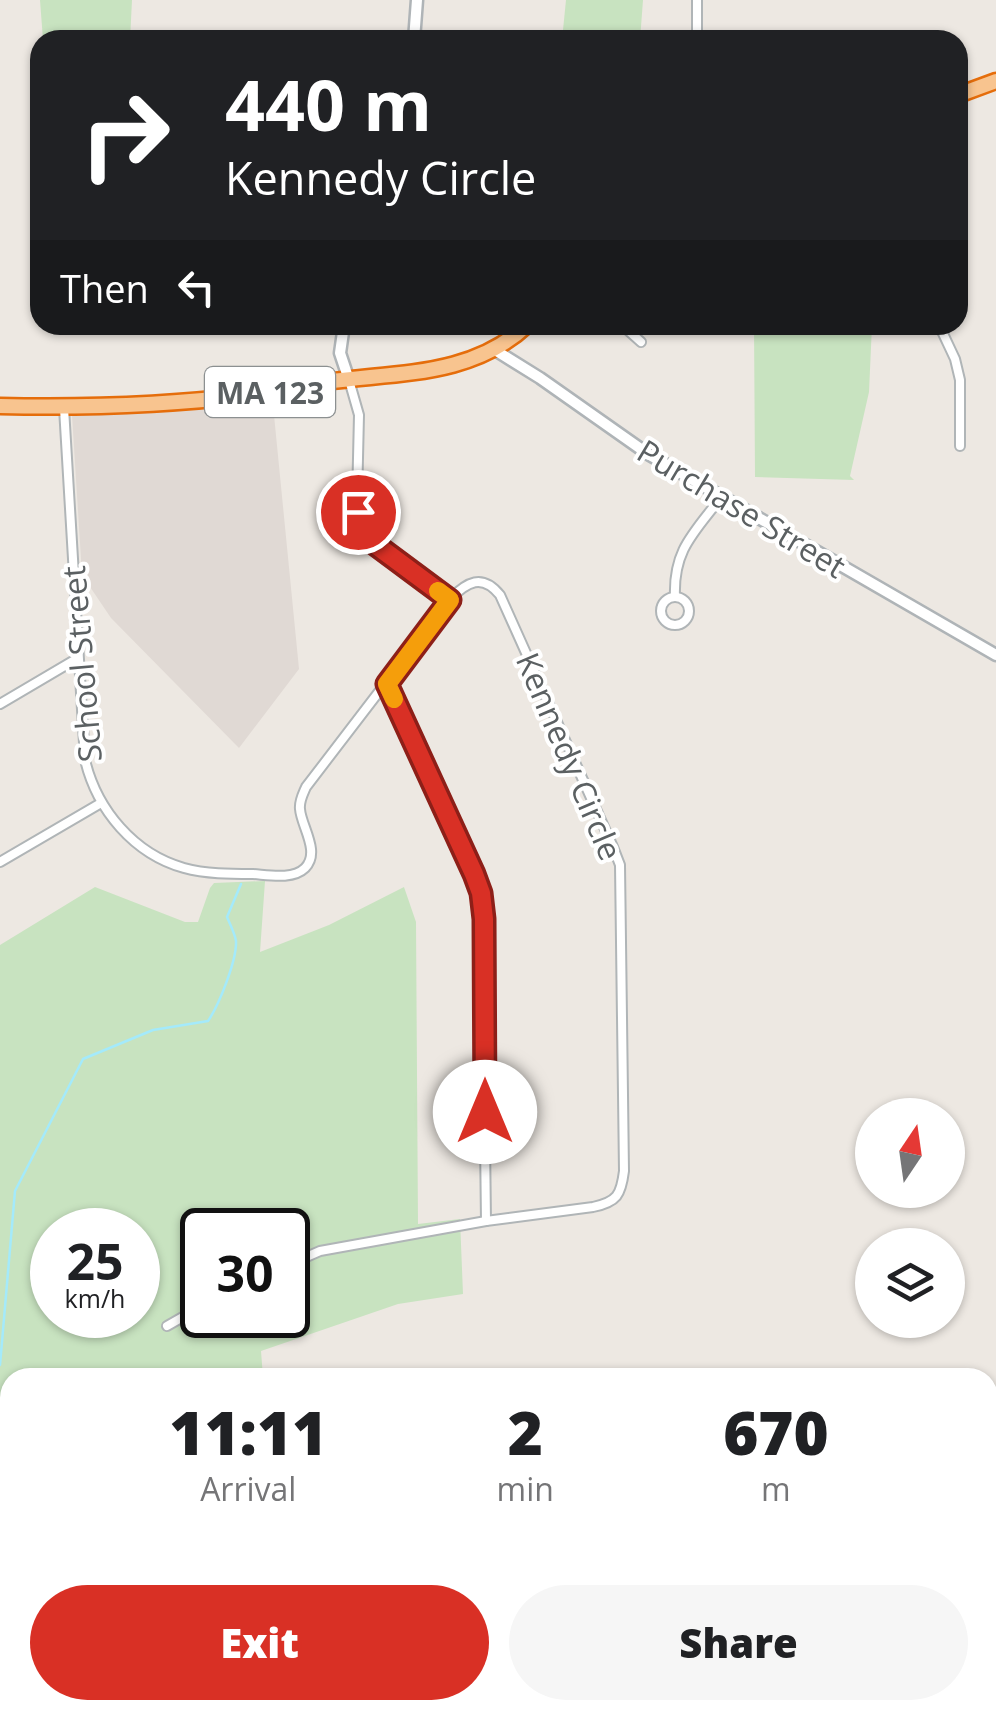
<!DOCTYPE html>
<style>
body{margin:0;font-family:"Open Sans",sans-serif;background:#f6f6f6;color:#202124;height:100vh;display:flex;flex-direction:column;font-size:38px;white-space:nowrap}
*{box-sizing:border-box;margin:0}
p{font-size:32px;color:#757577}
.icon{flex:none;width:55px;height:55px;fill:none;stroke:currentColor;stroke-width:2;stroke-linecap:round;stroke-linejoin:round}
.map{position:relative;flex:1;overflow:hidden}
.side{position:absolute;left:0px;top:1368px;width:998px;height:352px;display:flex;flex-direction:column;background:#fff;border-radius:30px 30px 0 0;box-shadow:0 2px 8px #0004}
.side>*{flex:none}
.banner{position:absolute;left:30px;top:30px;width:938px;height:305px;border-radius:30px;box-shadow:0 2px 8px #0004;background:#202124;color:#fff;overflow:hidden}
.needle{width:65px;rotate:13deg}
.buttons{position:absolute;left:855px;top:1098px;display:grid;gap:20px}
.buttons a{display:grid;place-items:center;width:110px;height:110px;border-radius:50%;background:#fff;box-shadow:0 2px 8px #0004;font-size:50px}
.speed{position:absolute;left:30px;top:1208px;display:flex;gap:20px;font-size:50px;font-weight:700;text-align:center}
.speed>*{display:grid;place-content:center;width:130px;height:130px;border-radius:50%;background:#fff;box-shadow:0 2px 8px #0004;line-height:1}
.speed small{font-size:25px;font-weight:400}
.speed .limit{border:5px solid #111;border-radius:15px;background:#fff;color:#111}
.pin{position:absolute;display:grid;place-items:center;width:85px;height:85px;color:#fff;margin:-42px;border:5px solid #fff;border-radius:50%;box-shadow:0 2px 10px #0007}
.me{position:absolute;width:110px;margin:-55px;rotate:0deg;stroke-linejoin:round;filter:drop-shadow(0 0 8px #0008)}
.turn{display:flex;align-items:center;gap:35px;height:210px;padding:0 30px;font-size:45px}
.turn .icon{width:130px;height:130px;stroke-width:2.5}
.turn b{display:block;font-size:70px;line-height:85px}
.then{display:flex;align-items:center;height:95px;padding:0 30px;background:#0003;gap:20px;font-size:38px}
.eta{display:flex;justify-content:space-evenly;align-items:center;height:170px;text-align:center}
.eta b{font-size:60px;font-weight:800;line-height:70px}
.primary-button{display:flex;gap:20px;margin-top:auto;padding:20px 30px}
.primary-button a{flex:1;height:115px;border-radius:60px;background:#d93025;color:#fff;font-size:40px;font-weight:800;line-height:115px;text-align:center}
.primary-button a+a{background:#f6f6f6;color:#202124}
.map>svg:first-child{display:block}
.education{fill:#e0d9d4}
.green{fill:#c8e3c0;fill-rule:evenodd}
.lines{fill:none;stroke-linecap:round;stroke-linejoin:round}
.stream{stroke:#a4eafb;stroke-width:2.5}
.street-casing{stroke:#b0b5b7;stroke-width:12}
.secondary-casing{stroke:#afb4b7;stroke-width:15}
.highway-casing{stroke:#e56d0b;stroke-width:19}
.street{stroke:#fff;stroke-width:8}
.secondary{stroke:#fff;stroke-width:10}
.highway{stroke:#f8c48f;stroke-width:14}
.route-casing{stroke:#8d1f18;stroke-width:25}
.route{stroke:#d93025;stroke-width:18}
.slow{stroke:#f59e0b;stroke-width:18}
.labels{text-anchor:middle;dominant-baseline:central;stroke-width:8;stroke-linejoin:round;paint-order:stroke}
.shield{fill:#fff;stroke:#8c9091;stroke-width:2.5}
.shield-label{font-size:30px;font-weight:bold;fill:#5b6062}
.street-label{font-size:32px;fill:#5b6062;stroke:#fff}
</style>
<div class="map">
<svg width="996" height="1718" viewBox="0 0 996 1718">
<rect width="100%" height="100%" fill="#ede8e2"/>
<path class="education" d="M271 402V414L274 415 299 669 239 748 111 618 82 575 72 415 235 407Z"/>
<g class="green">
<path d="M40 0H132L130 40H43Z"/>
<path d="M566 0H643L640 40H562Z"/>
<path d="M754 325H872L869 392 850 476 854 480 755 477Z"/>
<path d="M265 881 260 952 329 925 404 887 416 922 418 1224 460 1219 463 1294 398 1304 261 1351 263 1377 10 1378V1710H598L607 1718H0V945L95 887 185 922H198L210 888 214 883ZM52 1230H138V1315H52ZM202 1230H288V1315H202Z"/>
<path d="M996 1674V1718H863L887 1710H988V1677Z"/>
</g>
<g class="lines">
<g class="stream">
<path d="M0 1365 15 1191 83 1059 153 1030 208 1021C219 1005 237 960 236 941 235 934 230 924 227 917L241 884"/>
<path d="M0 1611 10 1635"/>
<path d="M0 1652 10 1640"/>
<path d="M651 1710 661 1718"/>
<path d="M385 1718 394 1710"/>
</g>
<g class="street-casing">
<g id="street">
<path d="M697 0V40"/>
<path d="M622 325 641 342"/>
<path d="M939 325 955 359 960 380V446"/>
<path d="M349 380 359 415 357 501 362 527 376 545 450 599"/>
<path d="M64 408 85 760C97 810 134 854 184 868 206 874 230 874 253 874 268 875 293 880 305 868 321 852 301 826 300 809 299 801 303 794 306 787L450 599C467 582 482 573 500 595L613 847 620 865 624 1171C621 1195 617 1202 593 1207L486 1221 320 1251 288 1265"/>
<circle cx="675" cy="611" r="14"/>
<path d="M675 597C673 549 695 532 722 496"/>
<path d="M387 684 474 874 482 900 486 1221"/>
<path d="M0 704 78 658"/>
<path d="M0 862 101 803"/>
<path d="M167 1326 202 1306"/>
<path d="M988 1546 996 1543"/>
<path d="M712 1718 726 1710"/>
</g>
</g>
<g class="secondary-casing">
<g id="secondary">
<path d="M414 40 417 0"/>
<path d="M344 325 340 353 349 380"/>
<path d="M495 350 540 378 648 454 996 655"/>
</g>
</g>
<g class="highway-casing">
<g id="highway">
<path d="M958 95 996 81"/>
<path d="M0 406C84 408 168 405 251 395 277 392 301 386 326 382 397 372 472 377 527 325"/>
</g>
</g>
<use href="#street" class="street"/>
<use href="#secondary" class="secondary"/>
<use href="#highway" class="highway"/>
</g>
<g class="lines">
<g class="route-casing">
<path id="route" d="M358 512 364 532 376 545 450 600 387 684 474 874 481 893 484 919 485 1112"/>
</g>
<use href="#route" class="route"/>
<path class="slow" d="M394 699 387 684 450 600 438 591"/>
</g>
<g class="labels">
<rect class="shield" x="205" y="367" width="130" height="50" rx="8"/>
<g class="shield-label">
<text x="270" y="392">MA 123</text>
</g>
<g class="street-label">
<text transform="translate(742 508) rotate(31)">Purchase Street</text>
<text transform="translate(81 664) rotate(-95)">School Street</text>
<text transform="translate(570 756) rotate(67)">Kennedy Circle</text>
</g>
</g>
</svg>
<div class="buttons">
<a><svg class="needle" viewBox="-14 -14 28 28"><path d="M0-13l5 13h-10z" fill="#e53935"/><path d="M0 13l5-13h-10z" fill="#757577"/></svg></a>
<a><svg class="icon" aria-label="layers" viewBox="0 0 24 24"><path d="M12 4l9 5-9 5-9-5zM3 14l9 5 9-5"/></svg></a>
</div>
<div class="speed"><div>25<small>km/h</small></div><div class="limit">30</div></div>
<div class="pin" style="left:358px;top:512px;background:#d93025"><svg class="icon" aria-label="arrive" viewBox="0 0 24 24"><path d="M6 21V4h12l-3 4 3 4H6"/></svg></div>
<svg class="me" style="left:485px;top:1112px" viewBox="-20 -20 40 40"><circle r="19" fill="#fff"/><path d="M0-13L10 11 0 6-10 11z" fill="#d93025"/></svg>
<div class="banner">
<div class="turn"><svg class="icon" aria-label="right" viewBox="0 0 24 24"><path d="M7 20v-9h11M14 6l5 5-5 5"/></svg><div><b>440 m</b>Kennedy Circle</div></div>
<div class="then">Then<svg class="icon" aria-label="left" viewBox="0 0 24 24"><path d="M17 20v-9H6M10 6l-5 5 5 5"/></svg></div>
</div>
<section class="side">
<div class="eta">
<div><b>11:11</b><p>Arrival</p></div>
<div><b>2</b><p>min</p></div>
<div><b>670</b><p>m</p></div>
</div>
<div class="primary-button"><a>Exit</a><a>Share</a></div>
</section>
</div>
